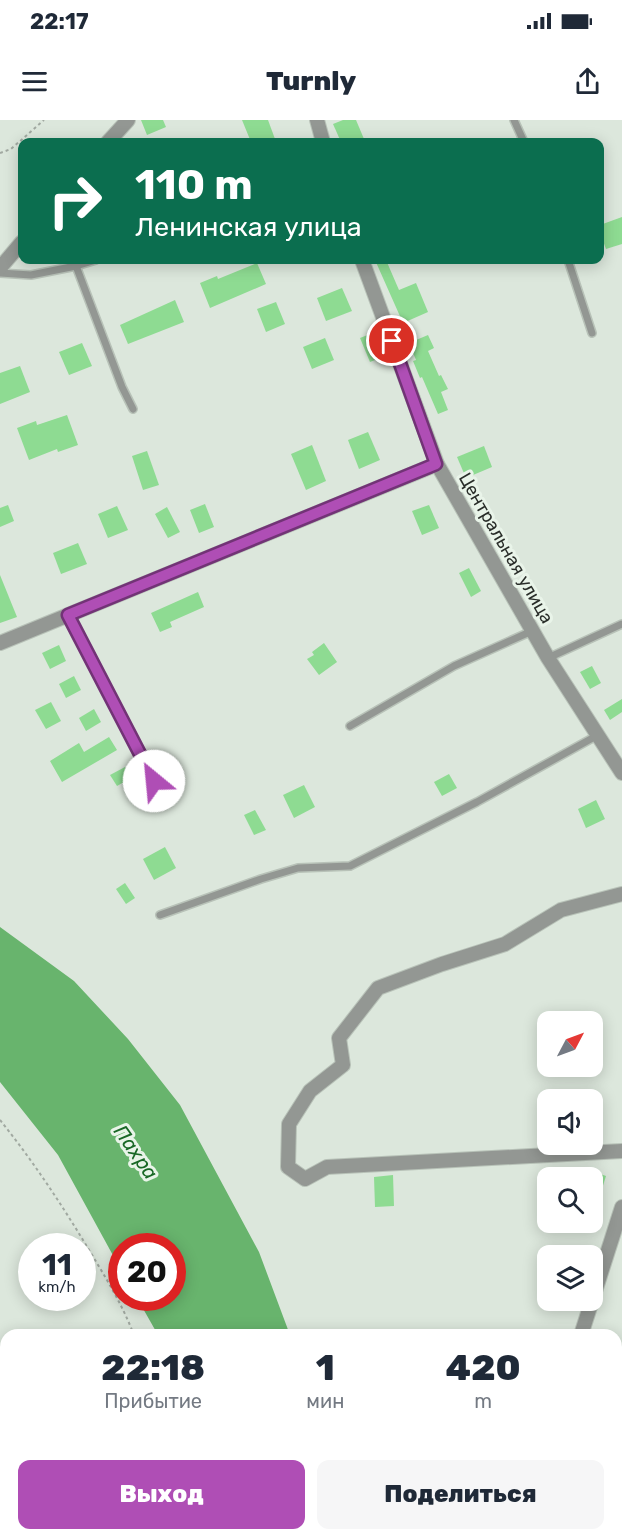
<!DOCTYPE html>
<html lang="ru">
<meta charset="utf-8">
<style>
body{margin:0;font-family:Rubik,sans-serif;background:#f6f6f7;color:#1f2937;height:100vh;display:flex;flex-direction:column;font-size:22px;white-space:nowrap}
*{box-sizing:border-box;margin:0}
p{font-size:20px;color:#747a83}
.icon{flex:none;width:33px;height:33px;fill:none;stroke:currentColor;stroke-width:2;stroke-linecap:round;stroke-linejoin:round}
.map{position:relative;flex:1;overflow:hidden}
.drawer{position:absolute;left:0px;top:1209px;width:622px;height:212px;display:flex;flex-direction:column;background:#fff;border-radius:18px 18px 0 0;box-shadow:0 3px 15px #0003}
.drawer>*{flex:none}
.top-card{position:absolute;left:18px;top:18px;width:586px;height:126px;border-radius:12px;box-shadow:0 3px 15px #0003;background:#0b6e4f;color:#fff;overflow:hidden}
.needle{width:39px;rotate:49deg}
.fabs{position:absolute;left:537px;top:891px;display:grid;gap:12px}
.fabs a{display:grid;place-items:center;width:66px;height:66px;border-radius:12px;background:#fff;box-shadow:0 3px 15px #0003;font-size:30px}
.speed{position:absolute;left:18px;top:1113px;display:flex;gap:12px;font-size:30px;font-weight:700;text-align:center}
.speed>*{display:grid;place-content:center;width:78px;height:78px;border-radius:50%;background:#fff;box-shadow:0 3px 15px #0003;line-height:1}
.speed small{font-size:15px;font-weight:400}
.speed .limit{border:9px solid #d22;background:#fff;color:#111}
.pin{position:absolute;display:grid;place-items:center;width:51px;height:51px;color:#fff;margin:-26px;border:3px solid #fff;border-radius:50%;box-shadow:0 2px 6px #0007}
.me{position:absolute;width:66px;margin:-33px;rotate:332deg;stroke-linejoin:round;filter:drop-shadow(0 0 4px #0008)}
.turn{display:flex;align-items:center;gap:21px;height:126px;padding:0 18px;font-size:27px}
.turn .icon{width:78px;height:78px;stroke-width:2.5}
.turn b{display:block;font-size:42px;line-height:51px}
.eta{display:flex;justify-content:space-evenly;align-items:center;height:102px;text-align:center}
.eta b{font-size:36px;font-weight:800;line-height:42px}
.action{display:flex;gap:12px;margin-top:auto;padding:12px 18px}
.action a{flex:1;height:69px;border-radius:12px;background:#af4eb5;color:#fff;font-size:24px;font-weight:800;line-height:69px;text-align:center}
.action a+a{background:#f6f6f7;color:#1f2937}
.status{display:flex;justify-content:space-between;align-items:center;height:42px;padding:0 30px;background:#fff;direction:ltr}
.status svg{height:16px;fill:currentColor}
header{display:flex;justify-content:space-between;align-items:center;height:78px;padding:0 18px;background:#fff;font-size:27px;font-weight:800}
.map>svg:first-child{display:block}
.water{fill:#68b46d}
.building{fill:#8edb92}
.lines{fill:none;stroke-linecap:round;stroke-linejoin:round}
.service-casing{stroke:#b8c2b8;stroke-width:10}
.minor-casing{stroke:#b8c2b8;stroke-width:16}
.path{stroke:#a1a9a1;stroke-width:2;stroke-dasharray:3 3;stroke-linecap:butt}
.service{stroke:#939793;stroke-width:7}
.minor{stroke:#939793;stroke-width:14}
.route-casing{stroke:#723376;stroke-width:15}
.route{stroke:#af4eb5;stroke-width:10}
.labels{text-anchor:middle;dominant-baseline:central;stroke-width:6;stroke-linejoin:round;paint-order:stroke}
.street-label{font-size:18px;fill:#292d29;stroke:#e9f4e9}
.water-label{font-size:20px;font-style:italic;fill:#196826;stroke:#e9f4e9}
</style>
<div class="status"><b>22:17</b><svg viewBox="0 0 49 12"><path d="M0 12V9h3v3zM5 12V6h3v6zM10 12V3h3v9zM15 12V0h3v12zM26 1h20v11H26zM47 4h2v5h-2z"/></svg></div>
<header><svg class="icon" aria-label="menu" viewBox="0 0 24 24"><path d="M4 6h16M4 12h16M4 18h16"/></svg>Turnly<svg class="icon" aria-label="share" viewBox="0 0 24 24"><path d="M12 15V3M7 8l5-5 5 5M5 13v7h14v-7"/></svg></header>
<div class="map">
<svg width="622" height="1420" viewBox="0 0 622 1420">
<rect width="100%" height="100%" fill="#dce7dc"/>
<g class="water">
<path d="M0 807 74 861 128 919 180 985 259 1132 290 1215H158L137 1178H172V1126H122L121 1150 58 1035 0 962Z"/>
<path d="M340 1414V1420H230L229 1415Z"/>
</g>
<g class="building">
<path d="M141 0H163L166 7 147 15Z"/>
<path d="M242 0H268L275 19 266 22H251Z"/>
<path d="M343 0H356L364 19 356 22H341L333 4Z"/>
<path d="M622 97V124L606 129 600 113V105Z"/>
<path d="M375 140H386L399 170 416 163 428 192 403 203Z"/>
<path d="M257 143 266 164 210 188 200 163 217 156 218 159Z"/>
<path d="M342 168 352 191 326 201 317 178Z"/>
<path d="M175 180 184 202 128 224 120 205Z"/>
<path d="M276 182 285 204 266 212 257 189Z"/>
<path d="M370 214 380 238 370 242 360 218Z"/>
<path d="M428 215 434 228 428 231 439 256 441 255 448 269 441 272 448 290 438 294 422 257 420 258 413 241 416 240 409 223Z"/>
<path d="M325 218 334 240 312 249 303 227Z"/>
<path d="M82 223 92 246 69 255 59 232Z"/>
<path d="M20 246 30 272 0 284V253Z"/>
<path d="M67 295 78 325 58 332 57 329 29 340 17 308 36 301 37 305Z"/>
<path d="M368 312 380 340 359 349 348 320Z"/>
<path d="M312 325 326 361 306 370 291 334Z"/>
<path d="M484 326 492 347 466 358 457 337Z"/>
<path d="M147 331 159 365 143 370 132 336Z"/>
<path d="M205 384 214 407 199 413 190 390Z"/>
<path d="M8 385 14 401 0 407V388Z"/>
<path d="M429 385 439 408 422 415 412 391Z"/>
<path d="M117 386 128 410 108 418 98 394Z"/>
<path d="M167 387 180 412 168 418 155 394Z"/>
<path d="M78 423 87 444 61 454 53 433Z"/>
<path d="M469 448 481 471 471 477 459 453Z"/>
<path d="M0 455 17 497 0 503Z"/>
<path d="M198 472 204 487 170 502 172 507 160 512 151 493Z"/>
<path d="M324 523 337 542 319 555 307 539 314 535 312 532Z"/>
<path d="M59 525 66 541 50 549 42 533Z"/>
<path d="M592 546 601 563 590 569 580 552Z"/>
<path d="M74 556 81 570 66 578 59 564Z"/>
<path d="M622 579V592L610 600 604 590Z"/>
<path d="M51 582 61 601 46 609 35 590Z"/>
<path d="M94 589 101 602 86 611 79 598Z"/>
<path d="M109 617 117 630 62 662 50 641 79 623 84 632Z"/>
<path d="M125 647 131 658 117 666 110 655Z"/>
<path d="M449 654 457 668 442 676 434 662Z"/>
<path d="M304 665 315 687 294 698 283 675Z"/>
<path d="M596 680 605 699 586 708 578 689Z"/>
<path d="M255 690 266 710 254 715 244 695Z"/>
<path d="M165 727 176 748 154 760 143 739Z"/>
<path d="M125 763 135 778 126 784 116 769Z"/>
<path d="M592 1051 606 1056 600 1075 592 1072Z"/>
<path d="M393 1055 394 1086 375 1087 374 1057Z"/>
</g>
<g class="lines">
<g class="service-casing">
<g id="service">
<path d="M514 0 524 22"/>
<path d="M568 140 592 213"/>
<path d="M76 146 122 267 133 289"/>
<path d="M0 153 31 155 76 146 96 140"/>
<path d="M68 495 154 661"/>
<path d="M548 538 622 504"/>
<path d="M350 606 454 546 532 511"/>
<path d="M160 795 261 759 298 748 350 746 477 682 598 615"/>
</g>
</g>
<g class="minor-casing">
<g id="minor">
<path d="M317 0 323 22"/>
<path d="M108 22 128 0"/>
<path d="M362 140 437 344 548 538 622 653"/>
<path d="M0 148 22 122"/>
<path d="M0 523 437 344"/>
<path d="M622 774 561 790 505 824 442 844 378 868 339 918 343 945 310 971 289 1004 288 1047 305 1059 327 1047 622 1031"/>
<path d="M581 1215 622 1087"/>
<path d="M503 1420 505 1414"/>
</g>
</g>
<g class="path">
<path d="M0 33 11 29 44 0"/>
<path d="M0 1000C33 1041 62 1085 89 1130 106 1158 122 1184 134 1215"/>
<path d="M192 1420 193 1414"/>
</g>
<use href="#service" class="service"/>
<use href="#minor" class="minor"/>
</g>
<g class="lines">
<g class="route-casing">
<path id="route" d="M154 661 68 495 436 344 392 221"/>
</g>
<use href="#route" class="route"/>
</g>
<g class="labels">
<g class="street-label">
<text transform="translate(506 428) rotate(60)">Центральная улица</text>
</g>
<g class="water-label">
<text transform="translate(136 1032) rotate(55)">Пахра</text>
</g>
</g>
</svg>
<div class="fabs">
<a><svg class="needle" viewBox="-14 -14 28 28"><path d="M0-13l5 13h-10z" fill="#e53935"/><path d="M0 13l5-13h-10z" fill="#747a83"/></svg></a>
<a><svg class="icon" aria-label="sound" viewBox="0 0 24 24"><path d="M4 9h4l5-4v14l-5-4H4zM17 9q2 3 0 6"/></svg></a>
<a><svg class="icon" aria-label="search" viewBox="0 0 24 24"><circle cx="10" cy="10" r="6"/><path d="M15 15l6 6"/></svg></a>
<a><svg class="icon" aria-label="layers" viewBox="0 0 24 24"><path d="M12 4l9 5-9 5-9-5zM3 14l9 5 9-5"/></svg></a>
</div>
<div class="speed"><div>11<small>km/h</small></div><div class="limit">20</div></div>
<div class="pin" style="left:392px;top:221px;background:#d93025"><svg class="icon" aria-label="arrive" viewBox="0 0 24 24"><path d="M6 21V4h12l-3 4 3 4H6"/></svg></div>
<svg class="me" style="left:154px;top:661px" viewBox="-20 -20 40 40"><circle r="19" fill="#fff"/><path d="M0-13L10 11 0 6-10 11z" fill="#af4eb5"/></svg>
<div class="top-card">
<div class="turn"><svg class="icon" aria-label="right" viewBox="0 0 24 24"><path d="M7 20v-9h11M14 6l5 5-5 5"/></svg><div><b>110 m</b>Ленинская улица</div></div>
</div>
<section class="drawer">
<div class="eta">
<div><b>22:18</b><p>Прибытие</p></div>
<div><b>1</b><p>мин</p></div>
<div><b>420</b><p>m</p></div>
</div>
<div class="action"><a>Выход</a><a>Поделиться</a></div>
</section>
</div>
